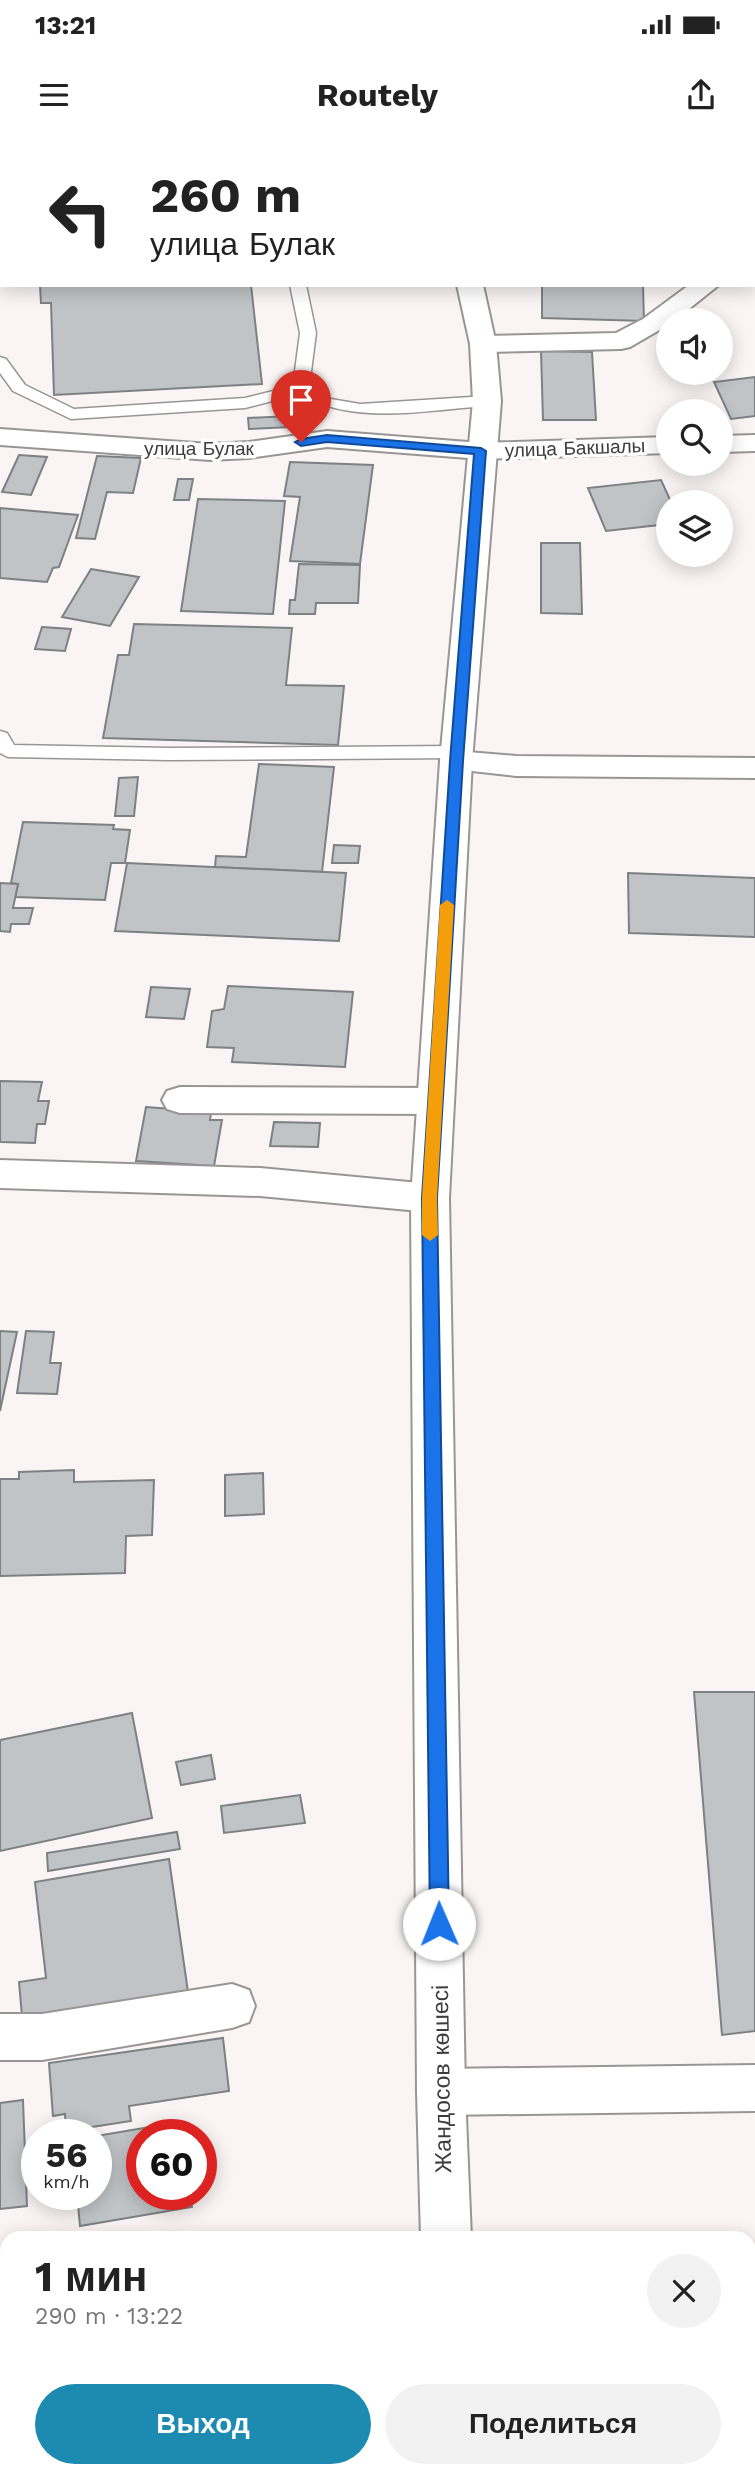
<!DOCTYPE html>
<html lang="ru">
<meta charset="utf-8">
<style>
body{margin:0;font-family:"Work Sans",sans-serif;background:#f2f2f2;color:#222;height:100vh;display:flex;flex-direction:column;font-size:26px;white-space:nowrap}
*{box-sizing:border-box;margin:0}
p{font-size:23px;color:#767676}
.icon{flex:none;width:38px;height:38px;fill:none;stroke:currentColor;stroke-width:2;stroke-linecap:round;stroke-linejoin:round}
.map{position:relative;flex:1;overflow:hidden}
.side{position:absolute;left:0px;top:2091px;width:756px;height:247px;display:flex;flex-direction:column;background:#fff;border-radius:21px 21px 0 0;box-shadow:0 4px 18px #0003}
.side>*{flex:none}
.top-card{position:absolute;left:0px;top:0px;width:756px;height:147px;box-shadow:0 4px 18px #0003;background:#fff;color:#222;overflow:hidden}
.controls{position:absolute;left:656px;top:168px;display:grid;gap:14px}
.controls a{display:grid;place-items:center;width:77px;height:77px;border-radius:50%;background:#fff;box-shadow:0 4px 18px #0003;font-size:35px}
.speed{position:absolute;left:21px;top:1979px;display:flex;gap:14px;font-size:35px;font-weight:700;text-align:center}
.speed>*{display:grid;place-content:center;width:91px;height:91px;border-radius:50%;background:#fff;box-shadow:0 4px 18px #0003;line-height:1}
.speed small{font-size:18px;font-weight:400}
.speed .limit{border:10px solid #d22;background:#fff;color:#111}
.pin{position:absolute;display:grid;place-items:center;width:60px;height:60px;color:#fff;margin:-72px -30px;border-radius:50% 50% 50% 0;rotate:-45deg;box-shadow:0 0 7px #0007}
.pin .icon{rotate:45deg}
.me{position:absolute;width:77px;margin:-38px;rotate:359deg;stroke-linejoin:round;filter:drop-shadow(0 0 5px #0008)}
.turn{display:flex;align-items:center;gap:24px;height:147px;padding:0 35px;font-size:32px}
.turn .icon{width:91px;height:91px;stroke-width:2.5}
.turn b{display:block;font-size:49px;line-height:60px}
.round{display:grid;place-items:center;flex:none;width:74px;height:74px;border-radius:37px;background:#f2f2f2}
.summary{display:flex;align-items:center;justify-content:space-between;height:119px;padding:0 35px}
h1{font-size:42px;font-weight:700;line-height:52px}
.cta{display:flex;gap:14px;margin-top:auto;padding:14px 35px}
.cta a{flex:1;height:80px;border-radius:42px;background:#1d8bb1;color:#fff;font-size:28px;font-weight:700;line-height:80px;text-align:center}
.cta a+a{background:#f2f2f2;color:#222}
.status{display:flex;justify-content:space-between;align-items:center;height:49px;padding:0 35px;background:#fff;direction:ltr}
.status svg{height:19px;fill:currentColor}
header{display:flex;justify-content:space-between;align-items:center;height:91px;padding:0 35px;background:#fff;font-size:32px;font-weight:700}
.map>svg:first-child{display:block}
.building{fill:#c0c4c6;stroke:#7d8183;stroke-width:2}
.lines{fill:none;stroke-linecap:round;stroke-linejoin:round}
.lane-casing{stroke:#9a9595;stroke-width:3}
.street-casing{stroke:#9a9595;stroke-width:4}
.secondary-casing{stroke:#9a9595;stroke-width:4}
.primary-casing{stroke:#9a9595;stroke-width:4}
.lane{fill:#fff;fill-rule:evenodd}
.street{fill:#fff;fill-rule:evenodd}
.secondary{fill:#fff;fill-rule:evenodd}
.primary{fill:#fff;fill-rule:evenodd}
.route{fill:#1a73e8;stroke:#114b97;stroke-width:2}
.slow{fill:#f59e0b}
.labels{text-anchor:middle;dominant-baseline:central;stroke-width:7;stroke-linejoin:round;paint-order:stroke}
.far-street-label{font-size:19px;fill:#3e3c3c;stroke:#fff}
.street-label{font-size:23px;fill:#3e3c3c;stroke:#fff}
</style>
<div class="status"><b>13:21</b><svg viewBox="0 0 49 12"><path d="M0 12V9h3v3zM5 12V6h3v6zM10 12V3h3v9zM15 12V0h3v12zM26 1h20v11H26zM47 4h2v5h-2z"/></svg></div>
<header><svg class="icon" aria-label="menu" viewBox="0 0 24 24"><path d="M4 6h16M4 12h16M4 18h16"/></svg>Routely<svg class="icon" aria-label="share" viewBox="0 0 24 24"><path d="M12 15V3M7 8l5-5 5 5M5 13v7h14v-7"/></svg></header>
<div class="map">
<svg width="755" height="2337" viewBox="0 0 755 2337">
<rect width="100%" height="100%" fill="#faf5f4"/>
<g class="building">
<path d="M618 0H703L704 2H619Z"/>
<path d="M40 145H251L262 244 54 255 51 163H41Z"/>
<path d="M542 145H643L644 181 542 178Z"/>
<path d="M541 211 592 212 596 280H543Z"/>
<path d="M755 237V276L731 279 714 242Z"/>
<path d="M289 276 290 287 249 289 248 278Z"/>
<path d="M19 315 47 317 31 355 2 352Z"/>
<path d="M97 316 141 318 133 353 107 352 95 399 76 398Z"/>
<path d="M290 322 373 325 360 424 290 421 300 357 284 356Z"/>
<path d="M178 339H193L189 360H174Z"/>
<path d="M661 340 671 362H668V384L606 391 588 348Z"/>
<path d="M198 359 285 361 273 474 181 471Z"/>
<path d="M0 368 78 375 59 427 53 428 47 442 0 438Z"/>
<path d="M541 403H580L582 474 541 473Z"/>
<path d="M299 424 360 425 358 463H316L315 474H289L290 460H295Z"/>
<path d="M91 429 139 437 110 486 62 477Z"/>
<path d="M134 484 292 488 286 545 344 546 338 605 103 598 118 515H129Z"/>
<path d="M42 487 71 489 65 511 35 509Z"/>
<path d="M259 624 334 627 322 732 215 727 216 716 246 717Z"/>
<path d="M138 637 134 676H115L119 638Z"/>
<path d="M23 682 114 685 113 689 130 690 125 723H111L105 760 15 757 18 744 11 743Z"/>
<path d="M334 705 360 706 358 723H332Z"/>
<path d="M127 723 346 733 339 801 115 791Z"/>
<path d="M628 733 755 738V797L629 793Z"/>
<path d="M0 743 18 744 13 768H33L29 784H11L10 792 0 791Z"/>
<path d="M228 846 353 852 345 927 232 922 234 908 207 907 212 871 224 869Z"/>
<path d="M151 847 190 849 184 879 146 877Z"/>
<path d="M0 941 42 942 38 961H49L45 984H37L35 1003 0 1002Z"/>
<path d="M146 967 211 972 210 980H222L214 1026 136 1021Z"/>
<path d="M274 982 320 983 318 1007 270 1006Z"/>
<path d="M0 1191 17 1192 0 1271Z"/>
<path d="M26 1191 54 1192 50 1223H61L57 1254 17 1253Z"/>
<path d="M74 1330V1342L154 1340 152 1395 126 1396 125 1433 0 1436V1339H19V1332Z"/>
<path d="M263 1333 264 1374 225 1376V1335Z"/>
<path d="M694 1552H755V1891L722 1895Z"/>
<path d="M132 1573 152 1678 0 1711V1600Z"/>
<path d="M211 1615 215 1639 181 1645 176 1622Z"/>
<path d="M300 1655 305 1683 224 1693 221 1666Z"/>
<path d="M177 1692 180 1709 48 1731 47 1713Z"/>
<path d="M169 1719 189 1859 23 1888 19 1842 46 1838 35 1742Z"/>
<path d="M223 1898 229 1951 129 1966 131 1981 66 1991 65 1974 53 1976 49 1923Z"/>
<path d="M23 1960 27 2066 0 2069V1963Z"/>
<path d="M180 1982 182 1995H142V2054H190L192 2067 80 2086 77 2054H96V1996Z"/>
<path d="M7 2139V2316L0 2317V2140Z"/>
<path d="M755 2161V2337H745L744 2331H749V2162Z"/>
</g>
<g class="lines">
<g class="lane-casing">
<g id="lane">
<rect x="0" y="126" width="2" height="10"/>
<path d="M290 145H306L316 193 309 247 331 259 360 264 487 256 495 261 487 266C425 270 355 286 299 254L245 268 71 279 13 251 0 233V217L6 219 25 245 74 269 245 258 293 246 300 193Z"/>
<path d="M0 591 7 593 14 605 169 608 457 606 464 608 466 612 464 616 457 618 169 620 8 617 0 613Z"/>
</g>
</g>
<g class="street-casing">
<g id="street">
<path d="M755 101V117L754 118V101Z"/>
<path d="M689 145H719L675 180H668V185L630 207 621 209 483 212 474 210 470 204 474 198 483 196 616 193 643 179Z"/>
<path d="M0 289 210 304 249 302 327 291 481 303 668 297V313L481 319 327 307 249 318 210 320 0 305Z"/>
<path d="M755 295V311L721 312V296Z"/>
<path d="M456 611 516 616 755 618V638L516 636 445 628 440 621 445 614Z"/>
<path d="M180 947 435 948 448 952 453 961 448 970 435 974 180 973 167 969 162 960 167 951Z"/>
<path d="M0 1020 260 1028 430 1044 443 1048 449 1058 443 1068 430 1072 260 1056 0 1048Z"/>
<path d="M232 1844 249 1850 255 1866 249 1882 232 1888 42 1920H0V1874H42Z"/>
<path d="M755 1925V1971L441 1975 424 1968 417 1952 424 1936 441 1929Z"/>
</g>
</g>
<g class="secondary-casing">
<g id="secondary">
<path d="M175 0H222L174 2Z"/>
<rect x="0" y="3" width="2" height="14"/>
</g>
</g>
<g class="primary-casing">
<g id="primary">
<path d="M389 0H413L414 2H390Z"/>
<path d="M457 145H483L496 204 501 261 472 621 449 1058 465 1952 471 2098H421L417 1952 411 1058 440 621 473 261 470 204Z"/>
<rect x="429" y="2331" width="52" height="6"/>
</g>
</g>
<use href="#lane" class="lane"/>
<use href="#street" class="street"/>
<use href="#secondary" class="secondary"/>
<use href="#primary" class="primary"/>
</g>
<path class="route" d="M327 295 481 308 486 311 463 621 437 1058 449 1784 446 1790 439 1793 433 1790 430 1784 422 1058 450 621 474 314 327 302 301 306 295 302 301 299Z"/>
<path class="slow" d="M447 760 454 765 437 1058 438 1095 430 1101 422 1095V1058L440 765Z"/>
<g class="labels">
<g class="far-street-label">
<text x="199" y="308">улица Булак</text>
<text transform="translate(575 308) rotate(-2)">улица Бакшалы</text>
</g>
<g class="street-label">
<text transform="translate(442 1939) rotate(-91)">Жандосов көшесі</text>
</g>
</g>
</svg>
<div class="controls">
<a><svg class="icon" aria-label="sound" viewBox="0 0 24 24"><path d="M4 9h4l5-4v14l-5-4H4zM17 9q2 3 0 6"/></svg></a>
<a><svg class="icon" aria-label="search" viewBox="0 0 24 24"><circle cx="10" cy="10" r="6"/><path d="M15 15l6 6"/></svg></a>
<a><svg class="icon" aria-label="layers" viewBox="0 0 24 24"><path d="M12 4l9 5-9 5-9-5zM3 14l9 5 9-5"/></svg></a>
</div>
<div class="speed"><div>56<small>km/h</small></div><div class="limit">60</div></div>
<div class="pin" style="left:301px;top:302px;background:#d93025"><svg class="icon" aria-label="arrive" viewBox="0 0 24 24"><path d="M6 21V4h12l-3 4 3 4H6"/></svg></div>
<svg class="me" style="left:439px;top:1784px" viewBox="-20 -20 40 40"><circle r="19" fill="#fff"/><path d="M0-13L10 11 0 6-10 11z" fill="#1a73e8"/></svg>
<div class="top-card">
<div class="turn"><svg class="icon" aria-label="left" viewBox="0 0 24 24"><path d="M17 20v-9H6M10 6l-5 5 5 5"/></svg><div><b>260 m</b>улица Булак</div></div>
</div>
<section class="side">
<div class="summary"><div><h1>1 мин</h1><p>290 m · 13:22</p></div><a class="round"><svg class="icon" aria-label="close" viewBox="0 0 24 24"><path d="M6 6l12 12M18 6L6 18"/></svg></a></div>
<div class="cta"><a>Выход</a><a>Поделиться</a></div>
</section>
</div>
